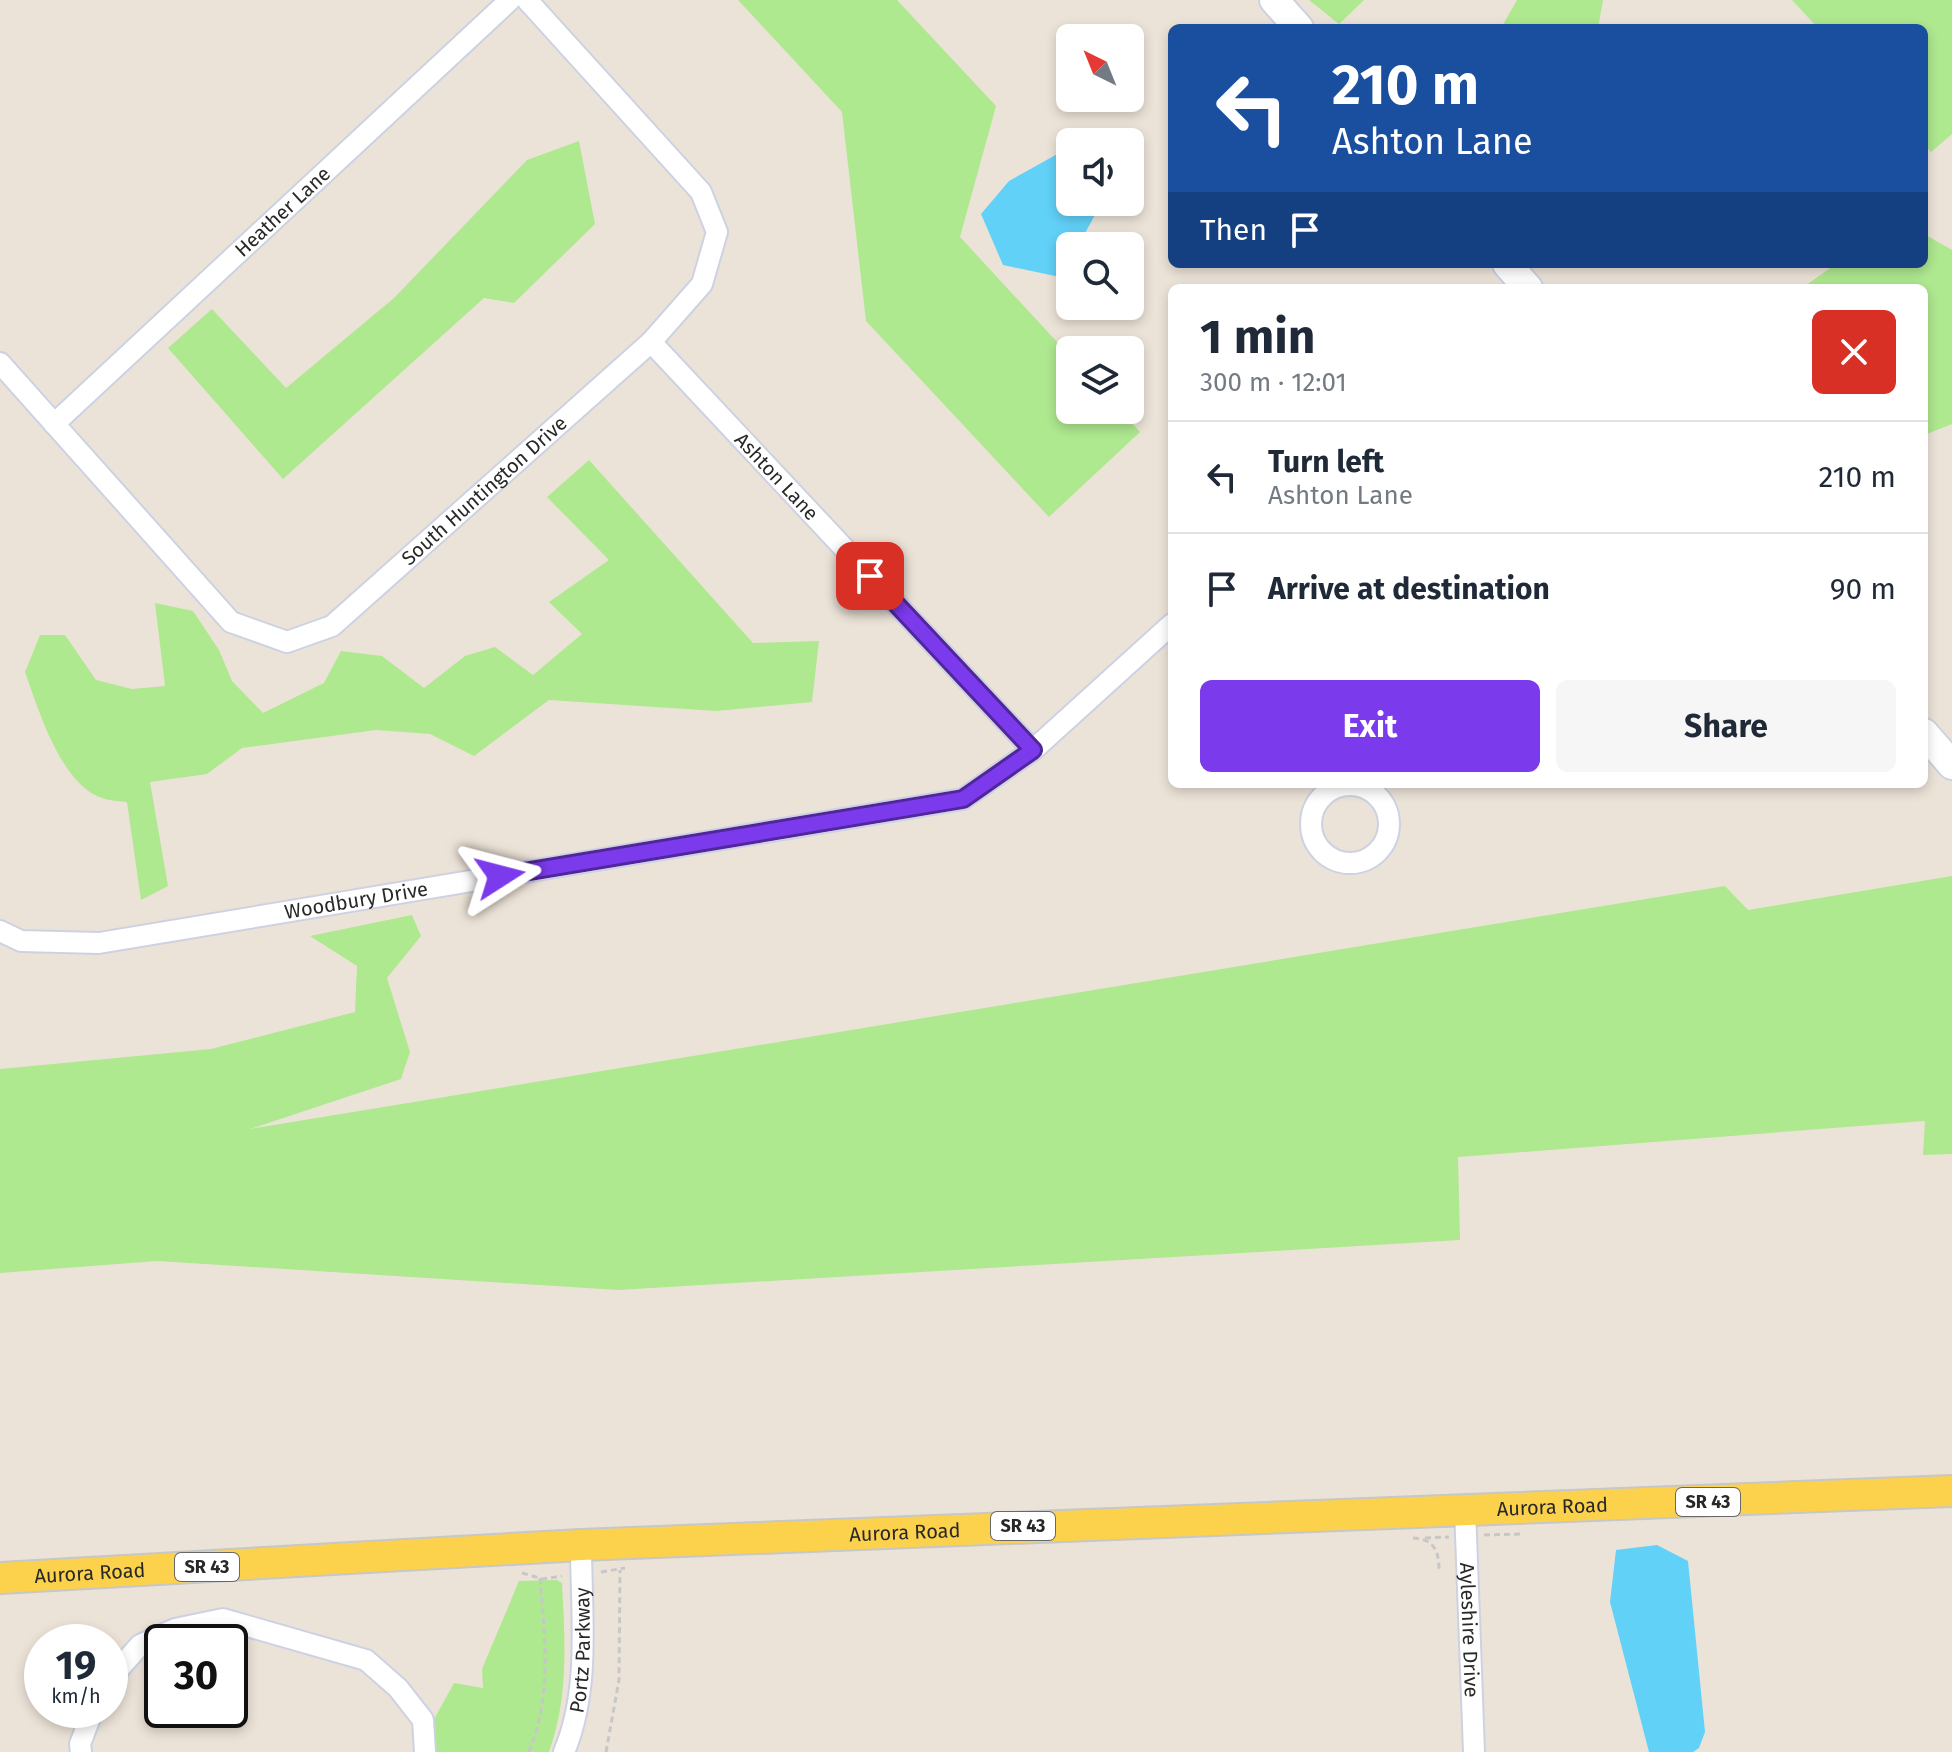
<!DOCTYPE html>
<meta charset="utf-8">
<style>
body{margin:0;font-family:"Fira Sans",sans-serif;background:#f6f6f7;color:#1f2937;height:100vh;display:flex;flex-direction:column;font-size:30px;white-space:nowrap}
*{box-sizing:border-box;margin:0}
p{font-size:26px;color:#747a83}
.icon{flex:none;width:44px;height:44px;fill:none;stroke:currentColor;stroke-width:2;stroke-linecap:round;stroke-linejoin:round}
.map{position:relative;flex:1;overflow:hidden}
.details{position:absolute;left:1168px;top:284px;width:760px;height:504px;display:flex;flex-direction:column;background:#fff;border-radius:12px;box-shadow:0 4px 12px #0003}
.details>*{flex:none}
.banner{position:absolute;left:1168px;top:24px;width:760px;height:244px;border-radius:12px;box-shadow:0 4px 12px #0003;background:#1a4fa0;color:#fff;overflow:hidden}
.needle{width:52px;rotate:317deg}
.fabs{position:absolute;left:1056px;top:24px;display:grid;gap:16px}
.fabs a{display:grid;place-items:center;width:88px;height:88px;border-radius:12px;background:#fff;box-shadow:0 4px 12px #0003;font-size:40px}
.speed{position:absolute;left:24px;top:1624px;display:flex;gap:16px;font-size:40px;font-weight:700;text-align:center}
.speed>*{display:grid;place-content:center;width:104px;height:104px;border-radius:50%;background:#fff;box-shadow:0 4px 12px #0003;line-height:1}
.speed small{font-size:20px;font-weight:400}
.speed .limit{border:4px solid #111;border-radius:12px;background:#fff;color:#111}
.pin{position:absolute;display:grid;place-items:center;width:68px;height:68px;color:#fff;margin:-34px;border-radius:16px;box-shadow:0 4px 12px #0006}
.me{position:absolute;width:88px;margin:-44px;rotate:81deg;stroke-linejoin:round;filter:drop-shadow(0 0 6px #0008)}
.turn{display:flex;align-items:center;gap:28px;height:168px;padding:0 32px;font-size:36px}
.turn .icon{width:104px;height:104px;stroke-width:2.5}
.turn b{display:block;font-size:56px;line-height:68px}
.then{display:flex;align-items:center;height:76px;padding:0 32px;background:#0003;gap:16px;font-size:30px}
.round{display:grid;place-items:center;flex:none;width:84px;height:84px;border-radius:12px;background:#f6f6f7}
.summary{display:flex;align-items:center;justify-content:space-between;height:136px;padding:0 32px}
h1{font-size:48px;font-weight:700;line-height:60px}
.action{display:flex;gap:16px;margin-top:auto;padding:16px 32px}
.action a{flex:1;height:92px;border-radius:12px;background:#7c3aed;color:#fff;font-size:32px;font-weight:700;line-height:92px;text-align:center}
.action a+a{background:#f6f6f7;color:#1f2937}
ul{padding:0;list-style:none}
li{display:flex;align-items:center;gap:24px;height:112px;padding:0 32px;border-top:2px solid #e0e1e3}
li div{flex:1}
li b{display:block;font-size:30px}
li em{font-style:normal}
.map>svg:first-child{display:block}
.green{fill:#aee88f}
.water{fill:#61d1f8}
.lines{fill:none;stroke-linecap:round;stroke-linejoin:round}
.street-casing{stroke:#cdd2e3;stroke-width:24}
.secondary-casing{stroke:#cdd2e3;stroke-width:32}
.primary-casing{stroke:#c7c7c7;stroke-width:34}
.path{stroke:#c7c7c7;stroke-width:3;stroke-dasharray:6 4;stroke-linecap:butt}
.street{stroke:#fff;stroke-width:20}
.secondary{stroke:#fff;stroke-width:28}
.primary{stroke:#fcd24d;stroke-width:30}
.route-casing{stroke:#51269a;stroke-width:20}
.route{stroke:#7c3aed;stroke-width:14}
.labels{text-anchor:middle;dominant-baseline:central;stroke-width:8;stroke-linejoin:round;paint-order:stroke}
.shield{fill:#fff;stroke:#686868;stroke-width:2}
.shield-label{font-size:18px;font-weight:bold;fill:#282828}
.street-label{font-size:20px;fill:#282828;stroke:#fff}
</style>
<div class="map">
<svg width="1952" height="1752" viewBox="0 0 1952 1752">
<rect width="100%" height="100%" fill="#ece3d8"/>
<g class="green">
<path d="M738 0H897L996 106 960 237 1070 356V410H1120L1140 432 1049 517 866 321 842 112Z"/>
<path d="M1309 0H1364L1339 24Z"/>
<path d="M1517 0H1603L1598 28H1501Z"/>
<path d="M1792 0H1952V134L1931 152 1924 144V28H1818Z"/>
<path d="M579 141 595 224 514 303 484 298 283 479 168 348 212 309 286 388 394 298 527 160Z"/>
<path d="M1924 234 1952 250V424L1924 435V288H1802L1836 264H1924Z"/>
<path d="M589 460 753 643 819 641 812 702 716 711 549 700 474 756 430 734 376 730 242 748 207 774 150 782 168 886 141 900 127 802C119 801 110 801 102 798 61 785 38 708 25 672L40 635H65L96 680 132 689 165 686 155 603 193 611 219 650 232 681 263 713 324 683 341 651 382 656 424 688 465 656 495 647 533 675 582 634 549 602 609 560 547 497Z"/>
<path d="M1952 876V1154L1923 1155 1925 1121 1458 1157 1460 1240 618 1290 157 1261 0 1273V1069L211 1049 355 1012 357 966 310 936 412 915 421 936 387 978 410 1052 401 1079 250 1129 1725 886 1748 910Z"/>
<path d="M557 1580 562 1583C565 1642 569 1696 549 1752H416L454 1683 483 1688 482 1669 519 1581Z"/>
</g>
<g class="water">
<path d="M1061 152 1070 160V202H1102L1078 246H1070V259L1060 277 1003 265 981 214 1009 181Z"/>
<path d="M1657 1545 1688 1561 1705 1732 1699 1748 1693 1752H1649L1610 1602 1616 1550Z"/>
</g>
<g class="lines">
<g class="street-casing">
<g id="street">
<path id="s1" d="M651 342 1033 750"/>
<path id="s2" d="M0 363 231 622 287 642 332 626 651 342 702 284 717 232 701 192 527 0"/>
<path id="s3" d="M54 424 510 0"/>
<circle cx="1350" cy="824" r="39"/>
<path id="s4" d="M0 931 21 941 99 943 963 799 1033 750 1172 624"/>
<path id="s5" d="M1465 1508 1474 1752"/>
<path d="M110 1679 140 1645 175 1629 223 1619 366 1660 398 1688 423 1720 425 1752"/>
<path d="M81 1752 80 1744 93 1710"/>
<path id="s6" d="M564 1752C591 1689 581 1612 581 1545"/>
</g>
</g>
<g class="secondary-casing">
<g id="secondary">
<path d="M1274 0 1299 28"/>
<path d="M1507 264 1528 288"/>
<path d="M1924 733 1952 765"/>
</g>
</g>
<g class="primary-casing">
<g id="primary">
<path id="s7" d="M0 1578 581 1545 1952 1491"/>
</g>
</g>
<g class="path">
<path d="M1484 1535 1521 1534"/>
<path d="M1413 1538C1433 1539 1439 1550 1439 1569"/>
<path d="M1425 1538 1449 1537"/>
<path d="M601 1572 625 1568"/>
<path d="M522 1573 543 1579 562 1576"/>
<path d="M529 1752C552 1695 545 1638 540 1578"/>
<path d="M606 1752 619 1680 620 1570"/>
</g>
<use href="#street" class="street"/>
<use href="#secondary" class="secondary"/>
<use href="#primary" class="primary"/>
</g>
<g class="lines">
<g class="route-casing">
<path id="route" d="M500 876 963 799 1033 750 870 576"/>
</g>
<use href="#route" class="route"/>
</g>
<g class="labels">
<g class="shield">
<rect x="1676" y="1488" width="64" height="28" rx="6"/>
<rect x="991" y="1512" width="64" height="28" rx="6"/>
<rect x="175" y="1553" width="64" height="28" rx="6"/>
</g>
<g class="shield-label">
<text x="1708" y="1502">SR 43</text>
<text x="1023" y="1526">SR 43</text>
<text x="207" y="1567">SR 43</text>
</g>
<g class="street-label">
<text stroke="none"><textPath href="#s3" startOffset="312">Heather Lane</textPath></text>
<text stroke="none"><textPath href="#s1" startOffset="184">Ashton Lane</textPath></text>
<text stroke="none"><textPath href="#s2" startOffset="658">South Huntington Drive</textPath></text>
<text stroke="none"><textPath href="#s4" startOffset="362">Woodbury Drive</textPath></text>
<text stroke="none"><textPath href="#s7" startOffset="1554">Aurora Road</textPath></text>
<text stroke="none"><textPath href="#s7" startOffset="906">Aurora Road</textPath></text>
<text stroke="none"><textPath href="#s7" startOffset="90">Aurora Road</textPath></text>
<text stroke="none"><textPath href="#s5" startOffset="122">Ayleshire Drive</textPath></text>
<text stroke="none"><textPath href="#s6" startOffset="104">Portz Parkway</textPath></text>
</g>
</g>
</svg>
<div class="fabs">
<a><svg class="needle" viewBox="-14 -14 28 28"><path d="M0-13l5 13h-10z" fill="#e53935"/><path d="M0 13l5-13h-10z" fill="#747a83"/></svg></a>
<a><svg class="icon" aria-label="sound" viewBox="0 0 24 24"><path d="M4 9h4l5-4v14l-5-4H4zM17 9q2 3 0 6"/></svg></a>
<a><svg class="icon" aria-label="search" viewBox="0 0 24 24"><circle cx="10" cy="10" r="6"/><path d="M15 15l6 6"/></svg></a>
<a><svg class="icon" aria-label="layers" viewBox="0 0 24 24"><path d="M12 4l9 5-9 5-9-5zM3 14l9 5 9-5"/></svg></a>
</div>
<div class="speed"><div>19<small>km/h</small></div><div class="limit">30</div></div>
<div class="pin" style="left:870px;top:576px;background:#d93025"><svg class="icon" aria-label="arrive" viewBox="0 0 24 24"><path d="M6 21V4h12l-3 4 3 4H6"/></svg></div>
<svg class="me" style="left:500px;top:876px" viewBox="-20 -20 40 40"><path d="M0-17L14 15 0 8-14 15z" fill="#7c3aed" stroke="#fff" stroke-width="4"/></svg>
<div class="banner">
<div class="turn"><svg class="icon" aria-label="left" viewBox="0 0 24 24"><path d="M17 20v-9H6M10 6l-5 5 5 5"/></svg><div><b>210 m</b>Ashton Lane</div></div>
<div class="then">Then<svg class="icon" aria-label="arrive" viewBox="0 0 24 24"><path d="M6 21V4h12l-3 4 3 4H6"/></svg></div>
</div>
<section class="details">
<div class="summary"><div><h1>1 min</h1><p>300 m · 12:01</p></div><a class="round" style="background:#d93025;color:#fff"><svg class="icon" aria-label="close" viewBox="0 0 24 24"><path d="M6 6l12 12M18 6L6 18"/></svg></a></div>
<ul>
<li><svg class="icon" aria-label="left" viewBox="0 0 24 24"><path d="M17 20v-9H6M10 6l-5 5 5 5"/></svg><div><b>Turn left</b><p>Ashton Lane</p></div><em>210 m</em></li>
<li><svg class="icon" aria-label="arrive" viewBox="0 0 24 24"><path d="M6 21V4h12l-3 4 3 4H6"/></svg><div><b>Arrive at destination</b></div><em>90 m</em></li>
</ul>
<div class="action"><a>Exit</a><a>Share</a></div>
</section>
</div>
